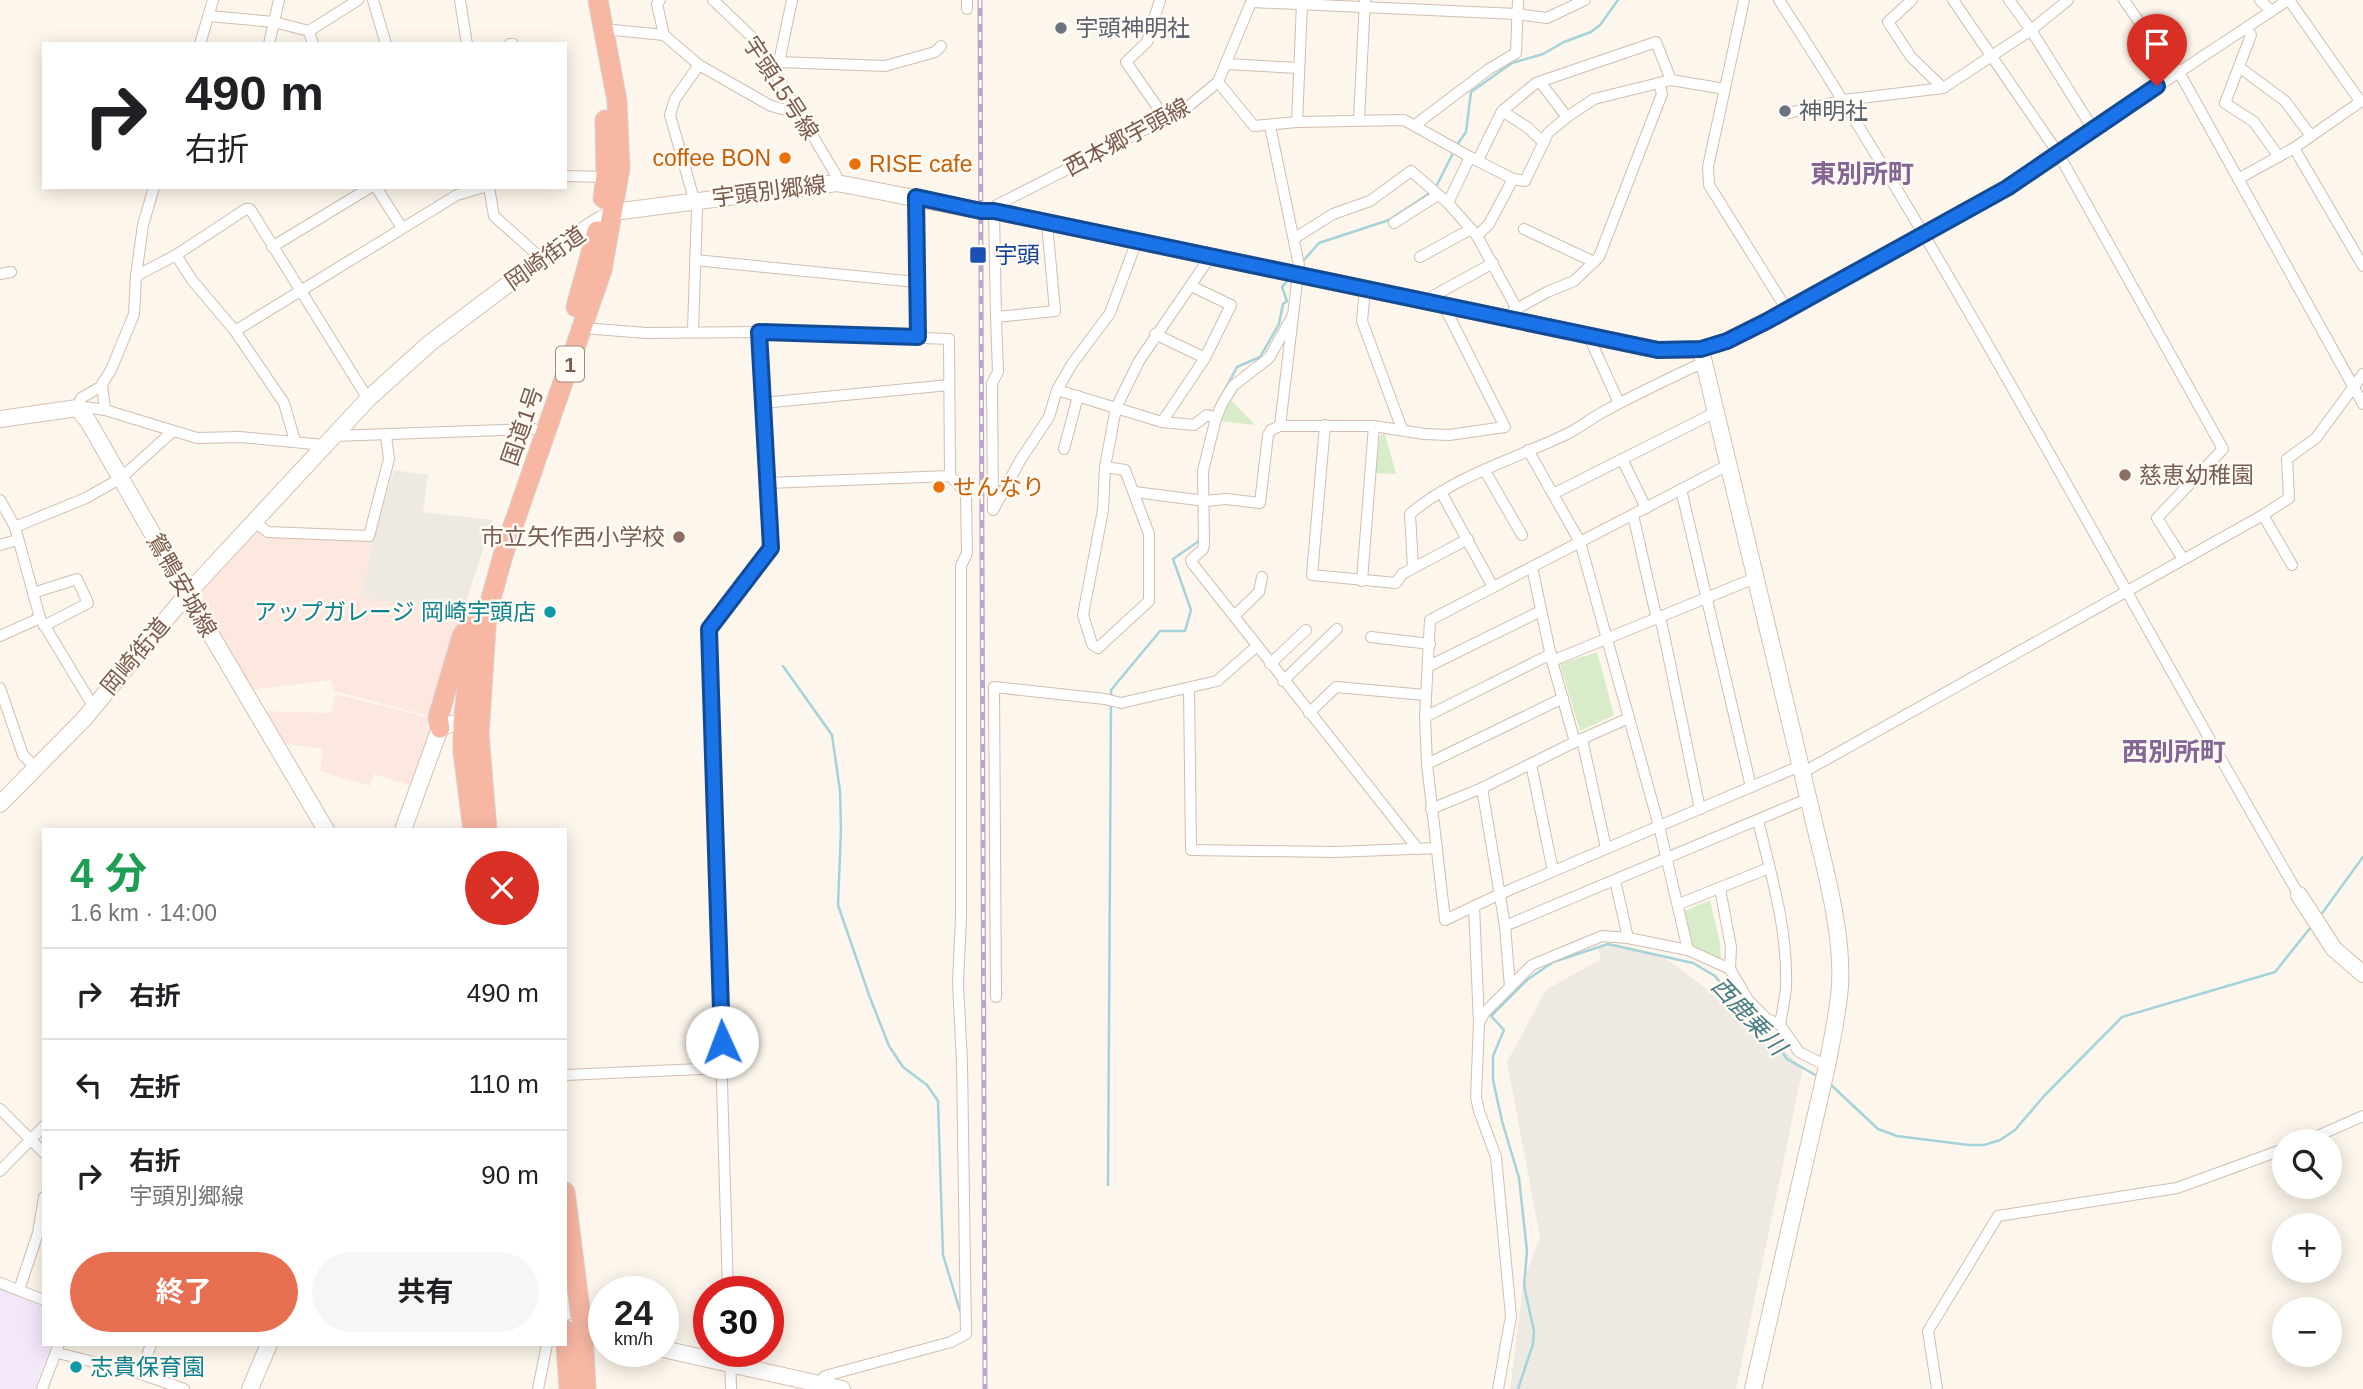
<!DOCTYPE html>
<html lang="ja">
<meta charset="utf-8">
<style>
body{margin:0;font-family:Helvetica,"Noto Sans JP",sans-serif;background:#f6f6f6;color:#202124;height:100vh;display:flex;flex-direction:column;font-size:26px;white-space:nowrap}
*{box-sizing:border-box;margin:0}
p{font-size:23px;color:#757577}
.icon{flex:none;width:38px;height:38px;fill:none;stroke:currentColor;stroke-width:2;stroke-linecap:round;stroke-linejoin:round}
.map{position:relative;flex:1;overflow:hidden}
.panel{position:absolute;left:42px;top:828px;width:525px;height:518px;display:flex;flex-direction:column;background:#fff;border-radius:0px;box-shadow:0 4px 18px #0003}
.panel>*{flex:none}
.top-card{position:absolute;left:42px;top:42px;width:525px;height:147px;border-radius:0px;box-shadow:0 4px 18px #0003;background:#fff;color:#202124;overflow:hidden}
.tools{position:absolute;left:2272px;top:1129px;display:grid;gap:14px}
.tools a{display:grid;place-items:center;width:70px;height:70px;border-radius:50%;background:#fff;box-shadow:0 4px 18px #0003;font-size:35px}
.speed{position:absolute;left:588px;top:1276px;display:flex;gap:14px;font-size:35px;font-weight:700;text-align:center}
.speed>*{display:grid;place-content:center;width:91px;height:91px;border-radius:50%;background:#fff;box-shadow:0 4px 18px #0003;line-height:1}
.speed small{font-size:18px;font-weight:400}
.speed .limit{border:10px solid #d22;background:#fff;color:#111}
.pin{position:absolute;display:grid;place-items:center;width:60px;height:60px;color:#fff;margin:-72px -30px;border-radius:50% 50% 50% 0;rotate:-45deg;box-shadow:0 0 7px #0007}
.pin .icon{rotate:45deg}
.me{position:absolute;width:77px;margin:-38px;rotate:358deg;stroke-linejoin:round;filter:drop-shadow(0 0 5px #0008)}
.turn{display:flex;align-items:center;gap:24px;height:147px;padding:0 28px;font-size:32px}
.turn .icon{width:91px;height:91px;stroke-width:2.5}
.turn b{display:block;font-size:49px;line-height:60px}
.round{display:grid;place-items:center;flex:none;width:74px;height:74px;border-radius:37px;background:#f6f6f6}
.summary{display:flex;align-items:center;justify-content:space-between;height:119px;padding:0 28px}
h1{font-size:42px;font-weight:700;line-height:52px;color:#1e9e55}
.primary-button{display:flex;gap:14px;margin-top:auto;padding:14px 28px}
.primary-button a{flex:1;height:80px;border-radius:42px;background:#e76f51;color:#fff;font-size:28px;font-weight:700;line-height:80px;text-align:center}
.primary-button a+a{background:#f6f6f6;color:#202124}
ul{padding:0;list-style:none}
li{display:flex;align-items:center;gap:21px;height:91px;padding:0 28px;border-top:2px solid #e0e0e0}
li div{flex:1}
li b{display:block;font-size:26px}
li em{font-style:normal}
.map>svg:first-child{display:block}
.commercial{fill:#fde8e0}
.industrial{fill:#efe9e4}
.education{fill:#f3e8fa}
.green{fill:#d8ecc9}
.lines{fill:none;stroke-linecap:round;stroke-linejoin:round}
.stream{stroke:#a5d3da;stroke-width:2.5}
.street-casing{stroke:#d1beb0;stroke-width:12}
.secondary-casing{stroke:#d6c0b0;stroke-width:18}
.highway-casing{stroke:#dad1cd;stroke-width:21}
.street{stroke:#fff;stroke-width:10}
.secondary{stroke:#fff;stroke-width:16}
.highway{stroke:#f7b7a3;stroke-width:19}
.rail-casing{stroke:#b9a8c9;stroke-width:5}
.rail{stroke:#fffaf3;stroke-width:2.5;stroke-dasharray:8;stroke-linecap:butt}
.route-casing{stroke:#114b97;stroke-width:18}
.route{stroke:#1a73e8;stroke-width:12}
.worship-dot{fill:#6b7280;stroke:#fffaf3;stroke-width:2.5}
.food-dot{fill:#e8710a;stroke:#fffaf3;stroke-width:2.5}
.transit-dot{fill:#1a4fb4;stroke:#fffaf3;stroke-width:2.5}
.education-dot{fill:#8d6e63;stroke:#fffaf3;stroke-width:2.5}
.culture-dot{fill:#0f9aa8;stroke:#fffaf3;stroke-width:2.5}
.labels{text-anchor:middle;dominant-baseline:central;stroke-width:5;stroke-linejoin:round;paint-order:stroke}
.shield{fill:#fffaf3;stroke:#a28b7f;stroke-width:2}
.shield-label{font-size:21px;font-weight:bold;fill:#7a5c4d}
.worship-label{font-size:23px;fill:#5b616d;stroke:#fffaf3;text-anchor:start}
.street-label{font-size:23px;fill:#7a5c4d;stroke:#fffaf3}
.food-label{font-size:23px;fill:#c56008;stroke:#fffaf3;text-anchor:start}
.transit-label{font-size:23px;fill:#164399;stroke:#fffaf3;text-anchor:start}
.education-label{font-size:23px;fill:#785e54;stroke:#fffaf3;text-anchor:start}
.culture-label{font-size:23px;fill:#0d838f;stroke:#fffaf3;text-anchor:end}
.water-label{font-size:24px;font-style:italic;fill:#437c86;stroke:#fffaf3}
.quarter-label{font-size:26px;font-weight:bold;fill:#846695;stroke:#fffaf3}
</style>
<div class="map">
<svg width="2363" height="1389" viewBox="0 0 2363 1389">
<rect width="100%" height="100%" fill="#fdf6ec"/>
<g class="commercial">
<path d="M258 531 266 536 372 541 362 595 383 603 411 601 460 619 433 717 334 691 331 680 251 690 201 607 203 590Z"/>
<path d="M336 694 430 718 426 728 431 731 413 786 374 774 370 786 320 771 323 749 280 743 262 711 331 713Z"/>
</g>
<g class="industrial">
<path d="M394 470 428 475 423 512 493 520 460 619 411 601 383 603 362 595 372 541Z"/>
<path d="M1608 944 1661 955 1763 1031 1803 1068 1736 1389H1510L1524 1279 1540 1237 1507 1062 1546 990 1601 959 1598 948Z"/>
</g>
<path class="education" d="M0 1289 44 1307V1344H52L35 1389H0Z"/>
<g class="green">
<path d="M1230 399 1255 425 1221 421Z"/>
<path d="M1385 434 1396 474 1375 473 1380 435Z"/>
<path d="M1597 652 1614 715 1580 731 1560 664Z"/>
<path d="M1710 900 1720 943 1721 959 1692 950 1685 911Z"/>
</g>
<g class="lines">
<g class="stream">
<path d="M1457 145 1466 132 1471 92 1512 63 1543 54 1564 42 1591 32 1600 25 1618 0"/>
<path d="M1435 189 1454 151"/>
<path d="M1303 261 1319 243 1389 220 1430 193"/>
<path d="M1212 414 1237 367 1260 357 1279 324 1283 304 1287 301 1282 287 1288 280"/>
<path d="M783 666 832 735 840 791 841 829 838 905 869 995 889 1046 903 1067 927 1085 938 1101 943 1255 960 1311"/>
<path d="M1111 696V690L1160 631H1185L1191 610 1173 559 1199 541V538"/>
<path d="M2320 916 2363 857"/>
<path d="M1830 1084 1878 1129 1897 1136 1969 1145H1984L2000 1140 2015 1130 2044 1096 2122 1017 2275 972 2311 927"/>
<path d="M1108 1185 1111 702"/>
<path d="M1518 1389 1533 1344 1534 1331 1524 1286 1527 1251 1519 1178 1502 1121 1493 1080V1056L1504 1030 1491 1016 1527 980 1553 962 1608 944 1693 963 1715 976 1752 1023 1772 1037 1787 1059 1819 1077"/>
</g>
<g class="street-casing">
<g id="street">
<path d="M373 0 386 44"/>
<path d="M460 0 467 44"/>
<path d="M660 0 657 4 664 35 699 65 771 106 786 110 796 108"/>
<path d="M713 0 756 41 836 175 837 183"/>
<path d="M967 0V9"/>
<path d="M1160 0 1147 42 1126 62 1165 118"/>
<path d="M1744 0 1708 167 1709 185 1787 310"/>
<path d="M1779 0C1967 289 2125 597 2299 895"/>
<path d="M1912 0 1888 22 1911 57 1943 88"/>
<path d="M1953 0 2058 153 2223 449 2157 518 2183 559"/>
<path d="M2009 0 2031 30 2093 129"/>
<path d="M2124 0 2142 26 2179 72 2363 404"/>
<path d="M2260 0 2271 11"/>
<path d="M2289 0 2360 101"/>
<path d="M1252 2 1517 14 1547 18 1585 0"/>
<path d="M209 16 274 22 309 31 358 0"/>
<path d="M2246 28 2251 35 2225 103 2254 122 2279 157"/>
<path d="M603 29 664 35"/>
<path d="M309 31 313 44"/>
<path d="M200 44 213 0"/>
<path d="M269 44 279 0"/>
<path d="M510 44H513"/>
<path d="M779 62 792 0"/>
<path d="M1227 64 1298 68"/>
<path d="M772 66 779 62 885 66 935 52 941 46"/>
<path d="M2239 67 2285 101 2311 136"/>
<path d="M1218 82 1254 126 1297 122 1404 120 1470 157 1513 179 1525 181 1548 133 1567 117 1594 99 1671 80 1725 89"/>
<path d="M1540 82 1567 117"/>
<path d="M1502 111 1527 127 1544 143"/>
<path d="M1789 113 1844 100 1943 88 2031 30 2068 0"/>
<path d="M1359 119 1365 0"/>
<path d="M1297 122 1302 4"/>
<path d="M1415 125 1489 69 1516 53 1518 0"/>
<path d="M1270 126 1299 265 1280 426"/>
<path d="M2294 148 2363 100"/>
<path d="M1478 160 1502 111 1536 83 1656 42 1671 80"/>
<path d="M565 176 606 177"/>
<path d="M2238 179 2294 148 2363 266"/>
<path d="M376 187 402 228"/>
<path d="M489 187 494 216 542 259"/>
<path d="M916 197 917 337"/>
<path d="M1448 203 1470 157"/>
<path d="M1047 223 1055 311 996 317 994 211 997 205 1185 109 1218 82 1252 0"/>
<path d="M1394 223 1438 195"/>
<path d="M1524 229 1594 262"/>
<path d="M1477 236 1489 224 1513 179"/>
<path d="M1295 238 1333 214 1370 201 1411 171 1448 203 1477 236 1517 309"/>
<path d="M1136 243 1110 313 1072 364 1057 390 1162 422 1194 425 1207 415 1216 418"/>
<path d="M272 247 371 187"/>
<path d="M176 255 192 280 235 331 284 403 295 441"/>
<path d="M1420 257 1471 229"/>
<path d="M695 260 916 282"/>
<path d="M0 274 11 272"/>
<path d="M136 276 176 255 246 209H250L368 399"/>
<path d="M1365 290 1362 321 1402 429"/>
<path d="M1424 301 1493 263"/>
<path d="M1513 311 1547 292 1574 281 1599 257 1662 94 1659 83"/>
<path d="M996 317 998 372 992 383 993 510 1021 459 1049 417 1057 390"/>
<path d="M1292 317 1269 358 1233 386 1222 404 1216 418 1203 471 1204 544 1203 549 1191 560 1192 563 1418 849"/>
<path d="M583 328 646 333 759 332 949 339 950 476 966 493 967 553 961 566V917L958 983 962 1063 966 1334 951 1342 825 1376 818 1384"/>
<path d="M235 331 457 195 484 187"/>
<path d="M693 331 697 210 670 115 675 99 699 65"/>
<path d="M1155 334 1205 358"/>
<path d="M1589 337 1619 403"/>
<path d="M1701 350 1727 341 1787 310 2007 189 2093 129 2288 0"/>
<path d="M102 386 81 398 77 408 85 407 105 410 197 438 240 437 324 445"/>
<path d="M762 403 949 385"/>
<path d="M105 410 102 384 111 370 134 314 136 276 143 225 154 187"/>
<path d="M1162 422 1205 358 1231 305 1191 286"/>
<path d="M1325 425 1312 575 1396 583 1402 574 1468 539"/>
<path d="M333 436 534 429"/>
<path d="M1064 449 1078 396"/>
<path d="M1528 450 1580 542 1659 826 1688 950"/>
<path d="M1622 459 1646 508"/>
<path d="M1728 465 1430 620 1425 717 1427 764 1445 920 1500 894 1800 766"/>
<path d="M1105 467 1125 470 1149 534V601L1098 648 1092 644 1083 615 1103 510 1105 467 1116 408 1139 361 1210 257"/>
<path d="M1485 471 1522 535"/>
<path d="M767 483 950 476"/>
<path d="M1681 489 1751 787"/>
<path d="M1135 492 1205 501 1226 499 1260 503 1268 435 1271 430 1280 426H1374L1424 434 1449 435 1505 427 1444 306"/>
<path d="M1441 492 1493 587"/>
<path d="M1553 494 1716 412"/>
<path d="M0 500 15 527 40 618 93 706"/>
<path d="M1633 515 1655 611 1662 625 1700 809"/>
<path d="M2263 515 2292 565"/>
<path d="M253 521 268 532 369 536 389 459 386 436"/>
<path d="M15 527 86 498 121 478 173 431"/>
<path d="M0 545 17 540"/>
<path d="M1413 567 1410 514C1454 476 1515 459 1567 434 1579 428 1590 419 1603 412 1636 394 1670 378 1704 362"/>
<path d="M1362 581 1374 426"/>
<path d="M33 593 77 579 88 603 44 626"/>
<path d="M1234 616 1259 592 1262 577"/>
<path d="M0 636 40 618"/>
<path d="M1371 637 1430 644"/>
<path d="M1552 661 1755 578"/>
<path d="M1270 664 1306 630"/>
<path d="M1429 666 1541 611"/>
<path d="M1283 681 1337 629"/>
<path d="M0 688 23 755 36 768"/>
<path d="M1189 688 1191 850 1334 852 1437 848"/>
<path d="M1309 713 1336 687 1425 695"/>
<path d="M1425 717 1551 654"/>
<path d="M1582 739 1606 848"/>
<path d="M1577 741 1629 718"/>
<path d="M1427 764 1563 698"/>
<path d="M1531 764 1553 871"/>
<path d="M1802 773 2263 515 2289 498 2287 459 2316 438 2363 374"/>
<path d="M1482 788 1505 926 1510 987"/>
<path d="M1431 809 1482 788 1575 742 1552 661 1532 567"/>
<path d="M1758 820C1771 875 1788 929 1786 987 1785 999 1782 1012 1780 1025"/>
<path d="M1615 880 1628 938"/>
<path d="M1720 889 1731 947 1730 969"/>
<path d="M1679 904 1769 868"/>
<path d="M1474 906 1479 1023 1476 1097 1479 1111 1496 1157 1511 1316 1498 1389"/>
<path d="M1505 926 1807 799"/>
<path d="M996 997 994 687 1105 699 1121 703 1217 681 1257 646"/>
<path d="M1479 1023 1484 1013 1532 965 1602 936 1628 938 1688 950 1730 969 1748 1000 1766 1018 1780 1025 1799 1052 1827 1066"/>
<path d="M565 1075 723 1068"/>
<path d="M0 1109 44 1153"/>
<path d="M2306 1141 2363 1116"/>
<path d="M0 1171 44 1126"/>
<path d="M0 1283 44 1300"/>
<path d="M19 1290 38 1233 44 1197"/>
<path d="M728 1292 709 629 771 548 759 332"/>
<path d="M730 1351 731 1389"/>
<path d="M58 1353 141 1374 184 1389"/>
<path d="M141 1374 151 1344"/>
<path d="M42 1389 59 1344"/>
<path d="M538 1389 547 1344"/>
<path d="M1937 1389 1928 1331 1998 1216 2177 1188 2284 1149"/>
</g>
</g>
<g class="secondary-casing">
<g id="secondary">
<path d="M0 419 77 408 88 421 187 594 326 830"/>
<path d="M0 804 84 719 187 594 368 399 430 343 560 245 600 220 614 212 837 183 981 211H994L1658 350H1701L1825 868C1834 907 1842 946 1840 986 1838 1013 1832 1039 1827 1066L1753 1389"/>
<path d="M403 830 440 728 450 724 472 723"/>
<path d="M2299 895 2334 949 2363 974"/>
<path d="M574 1327 583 1333 604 1337"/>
<path d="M663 1349 842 1389"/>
<path d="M250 1389 269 1344"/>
</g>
</g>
<g class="highway-casing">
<g id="highway">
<path d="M603 198 606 177 605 120"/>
<path d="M576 307 597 231"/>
<path d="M473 639 463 723V752L473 830"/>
<path d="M440 728 438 718 462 636 476 616"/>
<path d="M487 830 479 734 487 613 504 552 602 270 620 168 617 101 598 0"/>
<path d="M565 1192 583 1333 586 1389"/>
<path d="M565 1329 569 1389"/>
</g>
</g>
<use href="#street" class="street"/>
<use href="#secondary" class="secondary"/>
<use href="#highway" class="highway"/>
<g class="rail-casing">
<path id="rail" d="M980 0 985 1389"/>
</g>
<use href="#rail" class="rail"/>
</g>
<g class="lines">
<g class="route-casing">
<path id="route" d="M722 1042 709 629 771 548 759 332 918 337 916 197 981 211H994L1658 350 1701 349 1727 341 1767 321 2007 188 2157 86"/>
</g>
<use href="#route" class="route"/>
</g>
<g class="worship-dot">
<circle cx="1061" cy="28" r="7"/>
<circle cx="1785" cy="111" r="7"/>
</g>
<g class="food-dot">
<circle cx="785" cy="158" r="7"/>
<circle cx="855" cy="164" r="7"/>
<circle cx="939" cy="487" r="7"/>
</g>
<rect class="transit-dot" x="969" y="246" width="18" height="18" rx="3.5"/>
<g class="education-dot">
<circle cx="2125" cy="475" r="7"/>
<circle cx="679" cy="537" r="7"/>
</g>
<g class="culture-dot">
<circle cx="550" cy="612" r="7"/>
<circle cx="76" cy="1367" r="7"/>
</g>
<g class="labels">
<rect class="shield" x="556" y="346.5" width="28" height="35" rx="5"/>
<g class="shield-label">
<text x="570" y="364">1</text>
</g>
<g class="worship-label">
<text x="1075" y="28">宇頭神明社</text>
<text x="1799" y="111">神明社</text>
</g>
<g class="street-label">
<text transform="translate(781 88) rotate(57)">宇頭15号線</text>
<text transform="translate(1127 137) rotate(-28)">西本郷宇頭線</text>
<text transform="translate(769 191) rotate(-7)">宇頭別郷線</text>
<text transform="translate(545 258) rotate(-35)">岡崎街道</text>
<text transform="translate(522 426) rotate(-71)">国道1号</text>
<text transform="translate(182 585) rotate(60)">鴛鴨安城線</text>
<text transform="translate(135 656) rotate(-50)">岡崎街道</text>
</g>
<g class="food-label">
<text x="771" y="158" text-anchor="end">coffee BON</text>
<text x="869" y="164">RISE cafe</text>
<text x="953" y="487">せんなり</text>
</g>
<g class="transit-label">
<text x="994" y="255">宇頭</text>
</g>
<g class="education-label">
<text x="2139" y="475">慈恵幼稚園</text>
<text x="665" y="537" text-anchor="end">市立矢作西小学校</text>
</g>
<g class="culture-label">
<text x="536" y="612">アップガレージ 岡崎宇頭店</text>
<text x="90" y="1367" text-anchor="start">志貴保育園</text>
</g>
<g class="water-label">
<text transform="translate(1749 1016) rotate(47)">西鹿乗川</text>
</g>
<g class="quarter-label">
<text x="1862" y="174">東別所町</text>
<text x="2174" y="752">西別所町</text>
</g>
</g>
</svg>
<div class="tools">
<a><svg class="icon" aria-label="search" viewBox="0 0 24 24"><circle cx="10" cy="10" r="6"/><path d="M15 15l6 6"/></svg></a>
<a>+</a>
<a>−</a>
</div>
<div class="speed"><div>24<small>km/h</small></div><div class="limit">30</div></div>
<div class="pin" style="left:2157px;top:86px;background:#d93025"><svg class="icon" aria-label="arrive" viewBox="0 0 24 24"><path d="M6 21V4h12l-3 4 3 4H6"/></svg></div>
<svg class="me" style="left:722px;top:1042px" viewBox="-20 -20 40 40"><circle r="19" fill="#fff"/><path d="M0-13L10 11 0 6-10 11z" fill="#1a73e8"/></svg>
<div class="top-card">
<div class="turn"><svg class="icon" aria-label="right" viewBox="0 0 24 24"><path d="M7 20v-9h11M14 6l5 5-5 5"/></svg><div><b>490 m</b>右折</div></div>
</div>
<section class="panel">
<div class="summary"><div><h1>4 分</h1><p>1.6 km · 14:00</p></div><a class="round" style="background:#d93025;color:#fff"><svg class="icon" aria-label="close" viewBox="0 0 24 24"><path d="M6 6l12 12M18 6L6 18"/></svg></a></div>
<ul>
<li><svg class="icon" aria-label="right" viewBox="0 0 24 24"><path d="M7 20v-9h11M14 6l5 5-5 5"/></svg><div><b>右折</b></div><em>490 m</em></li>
<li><svg class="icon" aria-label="left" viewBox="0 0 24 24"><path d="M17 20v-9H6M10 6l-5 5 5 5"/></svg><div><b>左折</b></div><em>110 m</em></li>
<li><svg class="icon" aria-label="right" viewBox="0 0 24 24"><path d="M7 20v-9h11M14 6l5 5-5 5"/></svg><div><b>右折</b><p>宇頭別郷線</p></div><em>90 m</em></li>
</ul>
<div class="primary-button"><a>終了</a><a>共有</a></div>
</section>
</div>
